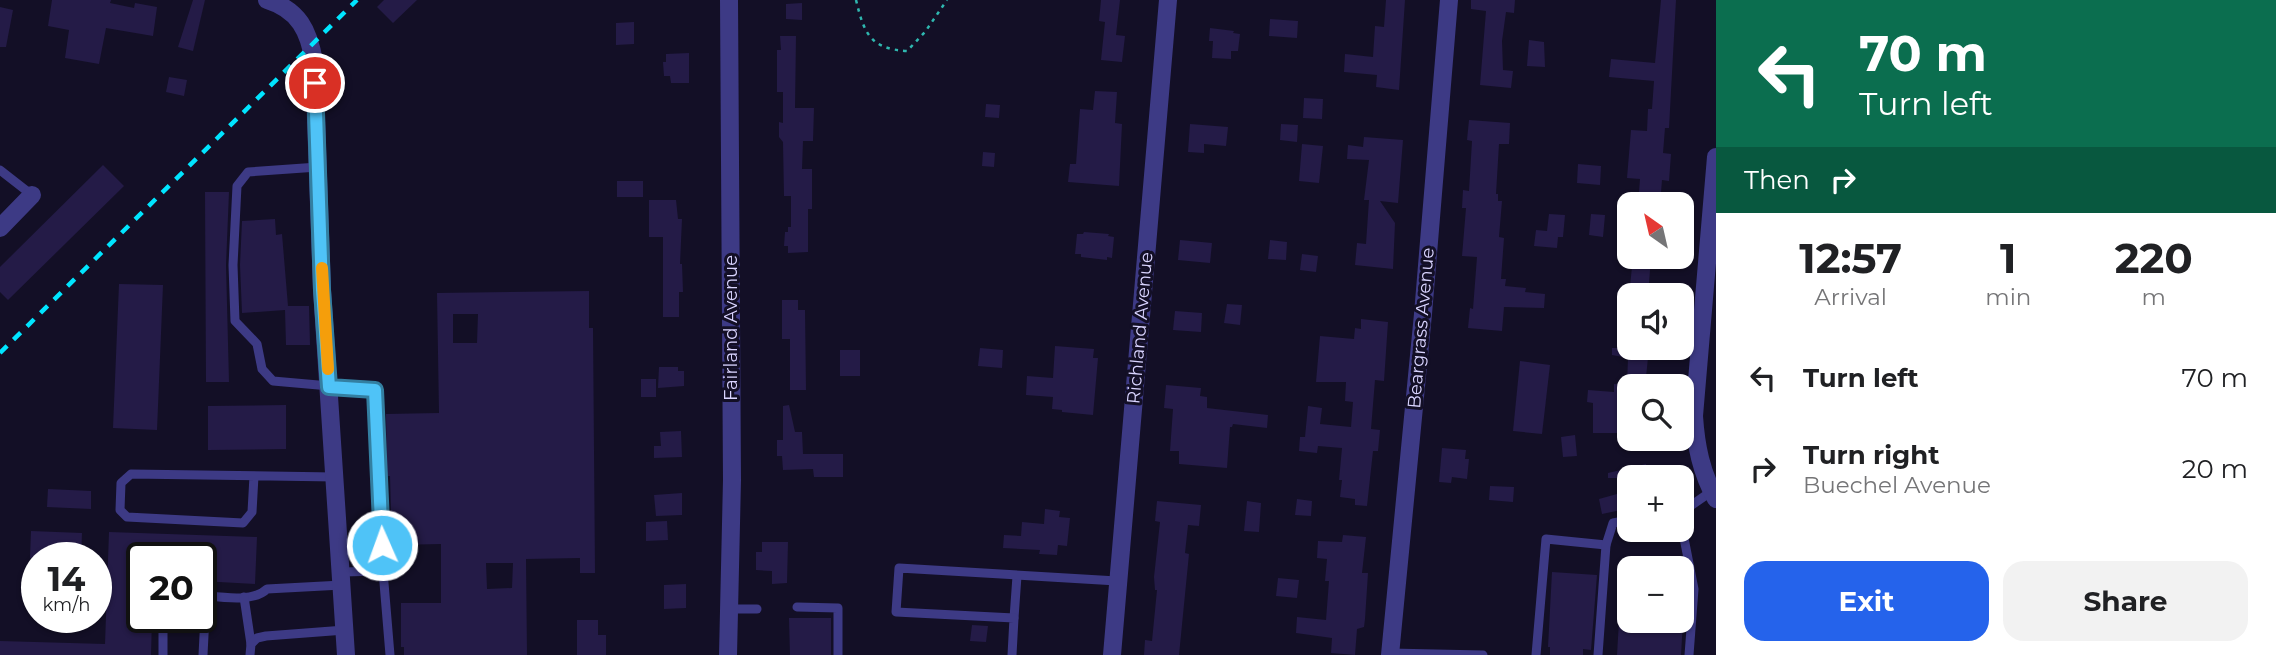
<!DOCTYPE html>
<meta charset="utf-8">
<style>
body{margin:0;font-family:Montserrat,sans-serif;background:#f2f2f2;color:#202124;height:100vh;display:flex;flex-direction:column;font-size:26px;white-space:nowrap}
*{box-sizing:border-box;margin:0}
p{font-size:23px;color:#757577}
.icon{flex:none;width:38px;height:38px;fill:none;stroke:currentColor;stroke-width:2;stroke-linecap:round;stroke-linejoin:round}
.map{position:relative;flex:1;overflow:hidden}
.panel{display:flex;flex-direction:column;background:#fff;width:560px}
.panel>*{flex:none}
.guide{background:#0b6e4f;color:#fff;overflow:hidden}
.needle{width:46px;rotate:326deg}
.controls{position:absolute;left:1617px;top:192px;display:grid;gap:14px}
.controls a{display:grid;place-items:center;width:77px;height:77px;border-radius:14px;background:#fff;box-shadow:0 2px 5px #0004;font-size:35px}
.speed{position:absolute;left:21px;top:542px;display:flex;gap:14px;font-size:35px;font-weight:700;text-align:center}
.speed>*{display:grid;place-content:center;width:91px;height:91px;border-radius:50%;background:#fff;box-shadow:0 2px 5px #0004;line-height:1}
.speed small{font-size:18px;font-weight:400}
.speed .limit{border:4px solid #111;border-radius:10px;background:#fff;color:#111}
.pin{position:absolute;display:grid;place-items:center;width:60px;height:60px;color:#fff;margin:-30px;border:4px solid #fff;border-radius:50%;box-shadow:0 2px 7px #0007}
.me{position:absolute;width:77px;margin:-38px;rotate:358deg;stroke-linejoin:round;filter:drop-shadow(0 0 5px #0008)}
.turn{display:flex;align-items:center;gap:24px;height:147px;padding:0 28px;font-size:32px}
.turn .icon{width:91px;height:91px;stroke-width:2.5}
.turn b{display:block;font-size:49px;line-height:60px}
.then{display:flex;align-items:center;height:66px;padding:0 28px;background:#0003;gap:14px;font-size:26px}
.eta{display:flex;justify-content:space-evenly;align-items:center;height:119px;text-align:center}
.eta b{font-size:42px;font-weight:700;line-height:49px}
.cta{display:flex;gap:14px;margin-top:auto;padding:14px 28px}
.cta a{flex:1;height:80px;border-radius:21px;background:#2563eb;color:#fff;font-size:28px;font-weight:700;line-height:80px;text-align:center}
.cta a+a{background:#f2f2f2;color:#202124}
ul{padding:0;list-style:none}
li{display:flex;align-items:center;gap:21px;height:91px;padding:0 28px}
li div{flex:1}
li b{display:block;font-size:26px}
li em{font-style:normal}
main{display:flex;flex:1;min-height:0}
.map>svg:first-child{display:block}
.building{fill:#241b47;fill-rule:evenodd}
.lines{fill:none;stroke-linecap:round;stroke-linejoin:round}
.path{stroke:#2fb8b0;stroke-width:2.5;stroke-dasharray:3.5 5;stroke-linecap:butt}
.service{stroke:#3d3a85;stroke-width:9}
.minor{stroke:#3d3a85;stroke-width:18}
.rail{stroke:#00e5ff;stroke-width:4.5;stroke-dasharray:10 9;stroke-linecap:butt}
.route-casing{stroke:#337fa1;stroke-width:18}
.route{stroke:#4fc3f7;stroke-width:12}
.slow{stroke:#f59e0b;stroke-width:12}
.labels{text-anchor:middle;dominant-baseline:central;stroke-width:6;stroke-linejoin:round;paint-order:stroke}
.street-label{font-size:18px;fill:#d9d4ff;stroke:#130f26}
</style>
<main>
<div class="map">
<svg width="1716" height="655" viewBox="0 0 1716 655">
<rect width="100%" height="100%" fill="#130f26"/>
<g class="building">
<path d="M52 0H111L110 3 134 8 135 3 157 7 153 36 106 28 99 64 65 58 69 30 48 26Z"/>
<path d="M193 0H205L193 51 178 47Z"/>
<path d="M384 0H417L393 23 377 7Z"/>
<path d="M1101 0H1120L1116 35 1125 36 1122 62 1101 60 1105 22 1099 21Z"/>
<path d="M1386 0H1405L1399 90 1376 87 1377 75 1344 72 1345 54 1373 57 1375 26 1384 27Z"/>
<path d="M1471 0H1515L1514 13 1506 12 1502 41 1503 70 1513 71 1511 88 1480 85 1486 11 1471 9Z"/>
<path d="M1661 0H1676L1669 128H1665L1663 153 1671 154 1669 181 1662 180 1660 205H1638L1640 179 1627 178 1631 130 1647 131 1648 109H1652L1654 81 1609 77 1611 59 1655 63Z"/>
<path d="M802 3V20L786 19V4Z"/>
<path d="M0 7 13 10 6 47H0Z"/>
<path d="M1270 19 1298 21 1297 38 1269 36Z"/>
<path d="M634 22V44L616 45V23Z"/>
<path d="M1210 28 1234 31 1233 33 1240 34 1238 51H1231V59L1212 58 1213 41H1209Z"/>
<path d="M780 36H796L795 108H814L813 141H803L802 169H812V209H808V252L788 253V246H784L785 232H788V227H791V196H784L783 142 779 137V122L783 123V92H777V50H781Z"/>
<path d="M1529 40 1544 42 1545 67 1527 66Z"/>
<path d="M689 53V83H671L670 76H664L663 62H666V54Z"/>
<path d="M169 77 187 80 184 96 166 92Z"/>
<path d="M1095 91 1117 92 1115 123 1122 124 1119 186 1068 182 1070 164H1076L1080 109 1093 110Z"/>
<path d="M1304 98 1323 99 1322 119 1303 118Z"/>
<path d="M986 104 1000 105 999 118 985 117Z"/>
<path d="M1469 120 1510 123 1509 144H1499L1496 194H1498V201H1502L1499 237 1504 238 1501 279H1506L1505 286 1526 288 1525 292 1545 294 1544 308 1504 307 1502 331 1468 328 1470 308 1473 309 1477 257 1462 256 1466 208H1462L1463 190 1469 191 1472 141 1467 140Z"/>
<path d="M1190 124 1228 127 1226 146 1204 144V153L1188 152Z"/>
<path d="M1281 124 1298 125 1297 142 1280 140Z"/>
<path d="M1364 137 1403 140 1398 203 1380 201 1395 223 1393 269 1355 265 1357 243 1366 244 1369 200H1364L1369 160 1347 159 1348 145 1363 147Z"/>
<path d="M1302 144 1323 146 1319 183 1299 181Z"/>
<path d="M983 152 995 153 994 167 982 166Z"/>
<path d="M1578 164 1601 166 1600 185 1577 183Z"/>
<path d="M103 165 124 186 8 300 0 292V267Z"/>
<rect x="617" y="181" width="26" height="16"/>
<path d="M205 192H229L226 265 229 382H206Z"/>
<path d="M649 200H676L678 219H682L680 264H682L683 292H679V317H663V237H649Z"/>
<path d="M1549 214 1565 215 1563 237H1558L1557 248 1534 246 1536 230 1547 231Z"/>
<path d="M1591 214 1605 215 1603 237 1589 235Z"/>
<path d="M275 219 276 235 282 234 288 306H309L310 345H286L285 310 242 313 240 265 242 221Z"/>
<path d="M1084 232 1109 234 1108 236 1114 237 1112 258 1107 257V260L1081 257V254H1075L1077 234H1083Z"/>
<path d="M1180 240 1212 243 1210 263 1178 260Z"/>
<path d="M1270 240 1287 242 1286 260 1268 259Z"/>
<path d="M1302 254 1318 256 1316 272 1300 270Z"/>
<path d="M1633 257H1651L1648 296H1629Z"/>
<path d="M119 284 163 285 157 430 113 428Z"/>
<path d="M589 291V328H593L595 573H580V558L526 559 527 655H404V647H401V603H441V544L396 545 395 512H391L390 476H387L386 414 439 413 437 293ZM453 314H478L477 343H453ZM486 563H513L512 588 487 589Z"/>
<path d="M782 300H798V310H805L806 390H790V339H782Z"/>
<path d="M1227 304 1242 305 1240 325 1224 323Z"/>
<path d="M1175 311 1202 313 1201 332 1173 330Z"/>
<path d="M1361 319 1388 322 1384 381 1375 380 1371 429 1380 430 1378 451H1373L1367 506 1355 505V499L1340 497 1342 480H1339L1342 448 1318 446 1317 453 1299 451 1300 437H1305L1308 406 1322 408 1320 424 1351 427 1353 402 1345 401 1346 382H1316L1320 336 1354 339 1355 328 1361 329Z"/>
<path d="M1055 346 1094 349 1093 358H1098L1093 415 1062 412V410L1052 409 1053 397 1026 395 1027 376 1053 378Z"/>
<path d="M980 348 1003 350 1002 368 978 366Z"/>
<path d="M1612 348H1649L1645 387H1629V433H1593V403L1587 402 1588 390 1614 392V384L1627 385 1628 358 1612 355Z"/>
<rect x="840" y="350" width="20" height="26"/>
<path d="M1520 361 1550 365 1542 434 1513 431Z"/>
<path d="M659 367H678V371H684V386L658 388Z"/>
<rect x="641" y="379" width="15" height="18"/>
<path d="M1166 385 1201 388 1200 396 1207 397V408L1268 415 1267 428 1233 424 1232 427H1230L1227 468 1179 464V451H1170L1173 409 1164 408Z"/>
<path d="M286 405V449L208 450V406Z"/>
<path d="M789 405 795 432H802L803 454H843V477H814L813 469 783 470 782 456H777V440H783V406Z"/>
<path d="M681 431 682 457 654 458V446H661L660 432Z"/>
<path d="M1575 435 1577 456 1563 457 1561 437Z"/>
<path d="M1442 448 1466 450 1465 459H1469L1467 479 1452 477 1451 483 1439 482Z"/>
<path d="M1646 464 1649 478H1629V509L1624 510 1617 478H1608V473Z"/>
<path d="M1490 486 1514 487 1513 502 1489 500Z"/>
<path d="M48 489 91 491V509L47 507Z"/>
<path d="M682 493V515L656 516 654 495Z"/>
<path d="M1617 494 1621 510 1602 514 1599 499Z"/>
<path d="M1297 499 1312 501 1311 516 1295 515Z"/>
<path d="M1157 501 1201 505 1199 526 1188 525 1185 553 1189 554 1179 655H1144L1145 640 1152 641 1157 590H1155L1154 577 1160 522 1155 521Z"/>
<path d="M1247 501 1261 503 1259 532 1244 531Z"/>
<path d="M1045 509 1060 511 1059 517 1070 518 1067 546 1058 545 1057 555 1039 554 1040 550 1003 548 1004 535 1021 536 1022 522 1044 524Z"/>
<path d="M667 521 668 540 646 541V522Z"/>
<path d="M31 531 82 533 81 558H30Z"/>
<path d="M109 532 257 537 255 584 201 581V558H142V618H152L151 655H0V641L105 644Z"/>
<path d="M1343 535 1366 537 1362 573H1368L1365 619 1364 627 1357 629 1355 655 1331 653 1332 638 1296 633 1297 617 1326 620 1329 581H1325L1327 559 1317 558 1318 541 1342 542Z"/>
<path d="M762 542H788L787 583 772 584V571L756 570V552H762Z"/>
<path d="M1552 572 1597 575 1591 650 1583 649V655H1550V647H1548Z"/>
<path d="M1278 578 1299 580 1297 598 1276 596Z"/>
<path d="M686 584V608L664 609V585Z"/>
<path d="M789 618H831V655H790Z"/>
<path d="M577 620H598V635H606V655H577Z"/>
<path d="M1619 621H1683L1681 655H1617Z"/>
<path d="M972 625 988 626 986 642 970 641Z"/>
</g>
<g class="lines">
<path class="path" d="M856 0C864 33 870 49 907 51L925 32 947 0"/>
<g class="service">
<path d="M318 167 248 172 237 186 233 265 235 321 257 344 262 369 273 381 375 390 383 571 342 572"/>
<path d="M0 170 32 195"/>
<path d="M254 476 252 512 243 523 127 517 120 510 121 483 131 474 335 477"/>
<path d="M1682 519 1689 507 1712 491"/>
<path d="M1682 528 1694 589 1689 655"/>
<path d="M383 571 390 655"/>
<path d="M201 595C220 597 253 603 267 589L342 585"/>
<path d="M244 597 251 644"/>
<path d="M797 607 838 608V655"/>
<path d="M729 609H757"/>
<path d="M1014 618 1017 576"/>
<path d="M1390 653 1483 655"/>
<path d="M163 655V618"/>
<path d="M203 655 206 596"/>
<path d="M250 655 251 644 257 638 266 636 345 630"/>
<path d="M1012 655 1014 618 896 612 899 568 1117 581"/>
<path d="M1536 655 1546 539 1606 545"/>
<path d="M1598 655 1606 545 1613 523 1629 520"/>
</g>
<g class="minor">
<path d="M267 0C299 10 309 31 314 62L322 290 346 655"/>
<path d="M1716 157 1694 416C1696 446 1701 472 1716 499"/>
<path d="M0 228 32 195"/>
<path d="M728 655 732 480 729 0"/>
<path d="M1112 655 1168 0"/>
<path d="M1390 655 1423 314 1449 0"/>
</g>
<path class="rail" d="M0 353 357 0"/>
</g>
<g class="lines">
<g class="route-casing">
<path id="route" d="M315 83 322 290 329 387 375 390 382 545"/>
</g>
<use href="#route" class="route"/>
<path class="slow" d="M322 268 328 369"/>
</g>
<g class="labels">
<g class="street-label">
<text transform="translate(731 328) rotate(-90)">Fairland Avenue</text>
<text transform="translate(1140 328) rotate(-85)">Richland Avenue</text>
<text transform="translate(1421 328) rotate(-85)">Beargrass Avenue</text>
</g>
</g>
</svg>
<div class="controls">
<a><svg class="needle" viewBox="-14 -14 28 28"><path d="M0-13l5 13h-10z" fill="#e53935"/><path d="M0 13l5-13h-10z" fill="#757577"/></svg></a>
<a><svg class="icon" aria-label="sound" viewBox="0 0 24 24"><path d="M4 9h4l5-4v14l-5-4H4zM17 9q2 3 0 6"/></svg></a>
<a><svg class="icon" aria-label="search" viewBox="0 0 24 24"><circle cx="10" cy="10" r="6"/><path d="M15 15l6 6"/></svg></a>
<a>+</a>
<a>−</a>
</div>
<div class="speed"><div>14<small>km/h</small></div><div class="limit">20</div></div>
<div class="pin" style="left:315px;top:83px;background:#d93025"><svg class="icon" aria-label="arrive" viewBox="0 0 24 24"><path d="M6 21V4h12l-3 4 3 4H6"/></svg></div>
<svg class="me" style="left:382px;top:545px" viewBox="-20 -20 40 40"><circle r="17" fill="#4fc3f7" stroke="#fff" stroke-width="3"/><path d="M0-11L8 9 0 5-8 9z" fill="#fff"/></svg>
</div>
<section class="panel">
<div class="guide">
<div class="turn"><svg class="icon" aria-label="left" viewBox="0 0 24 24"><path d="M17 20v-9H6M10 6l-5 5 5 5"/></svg><div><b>70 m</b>Turn left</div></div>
<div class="then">Then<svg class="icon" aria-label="right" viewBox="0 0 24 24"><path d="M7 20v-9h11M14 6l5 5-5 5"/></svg></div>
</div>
<div class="eta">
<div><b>12:57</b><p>Arrival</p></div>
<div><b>1</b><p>min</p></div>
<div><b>220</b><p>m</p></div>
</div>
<ul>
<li><svg class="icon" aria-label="left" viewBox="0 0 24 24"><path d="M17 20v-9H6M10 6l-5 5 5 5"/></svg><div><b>Turn left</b></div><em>70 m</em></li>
<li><svg class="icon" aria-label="right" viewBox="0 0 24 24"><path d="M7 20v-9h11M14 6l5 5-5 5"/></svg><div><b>Turn right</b><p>Buechel Avenue</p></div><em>20 m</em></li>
</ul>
<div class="cta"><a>Exit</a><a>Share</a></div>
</section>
</main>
